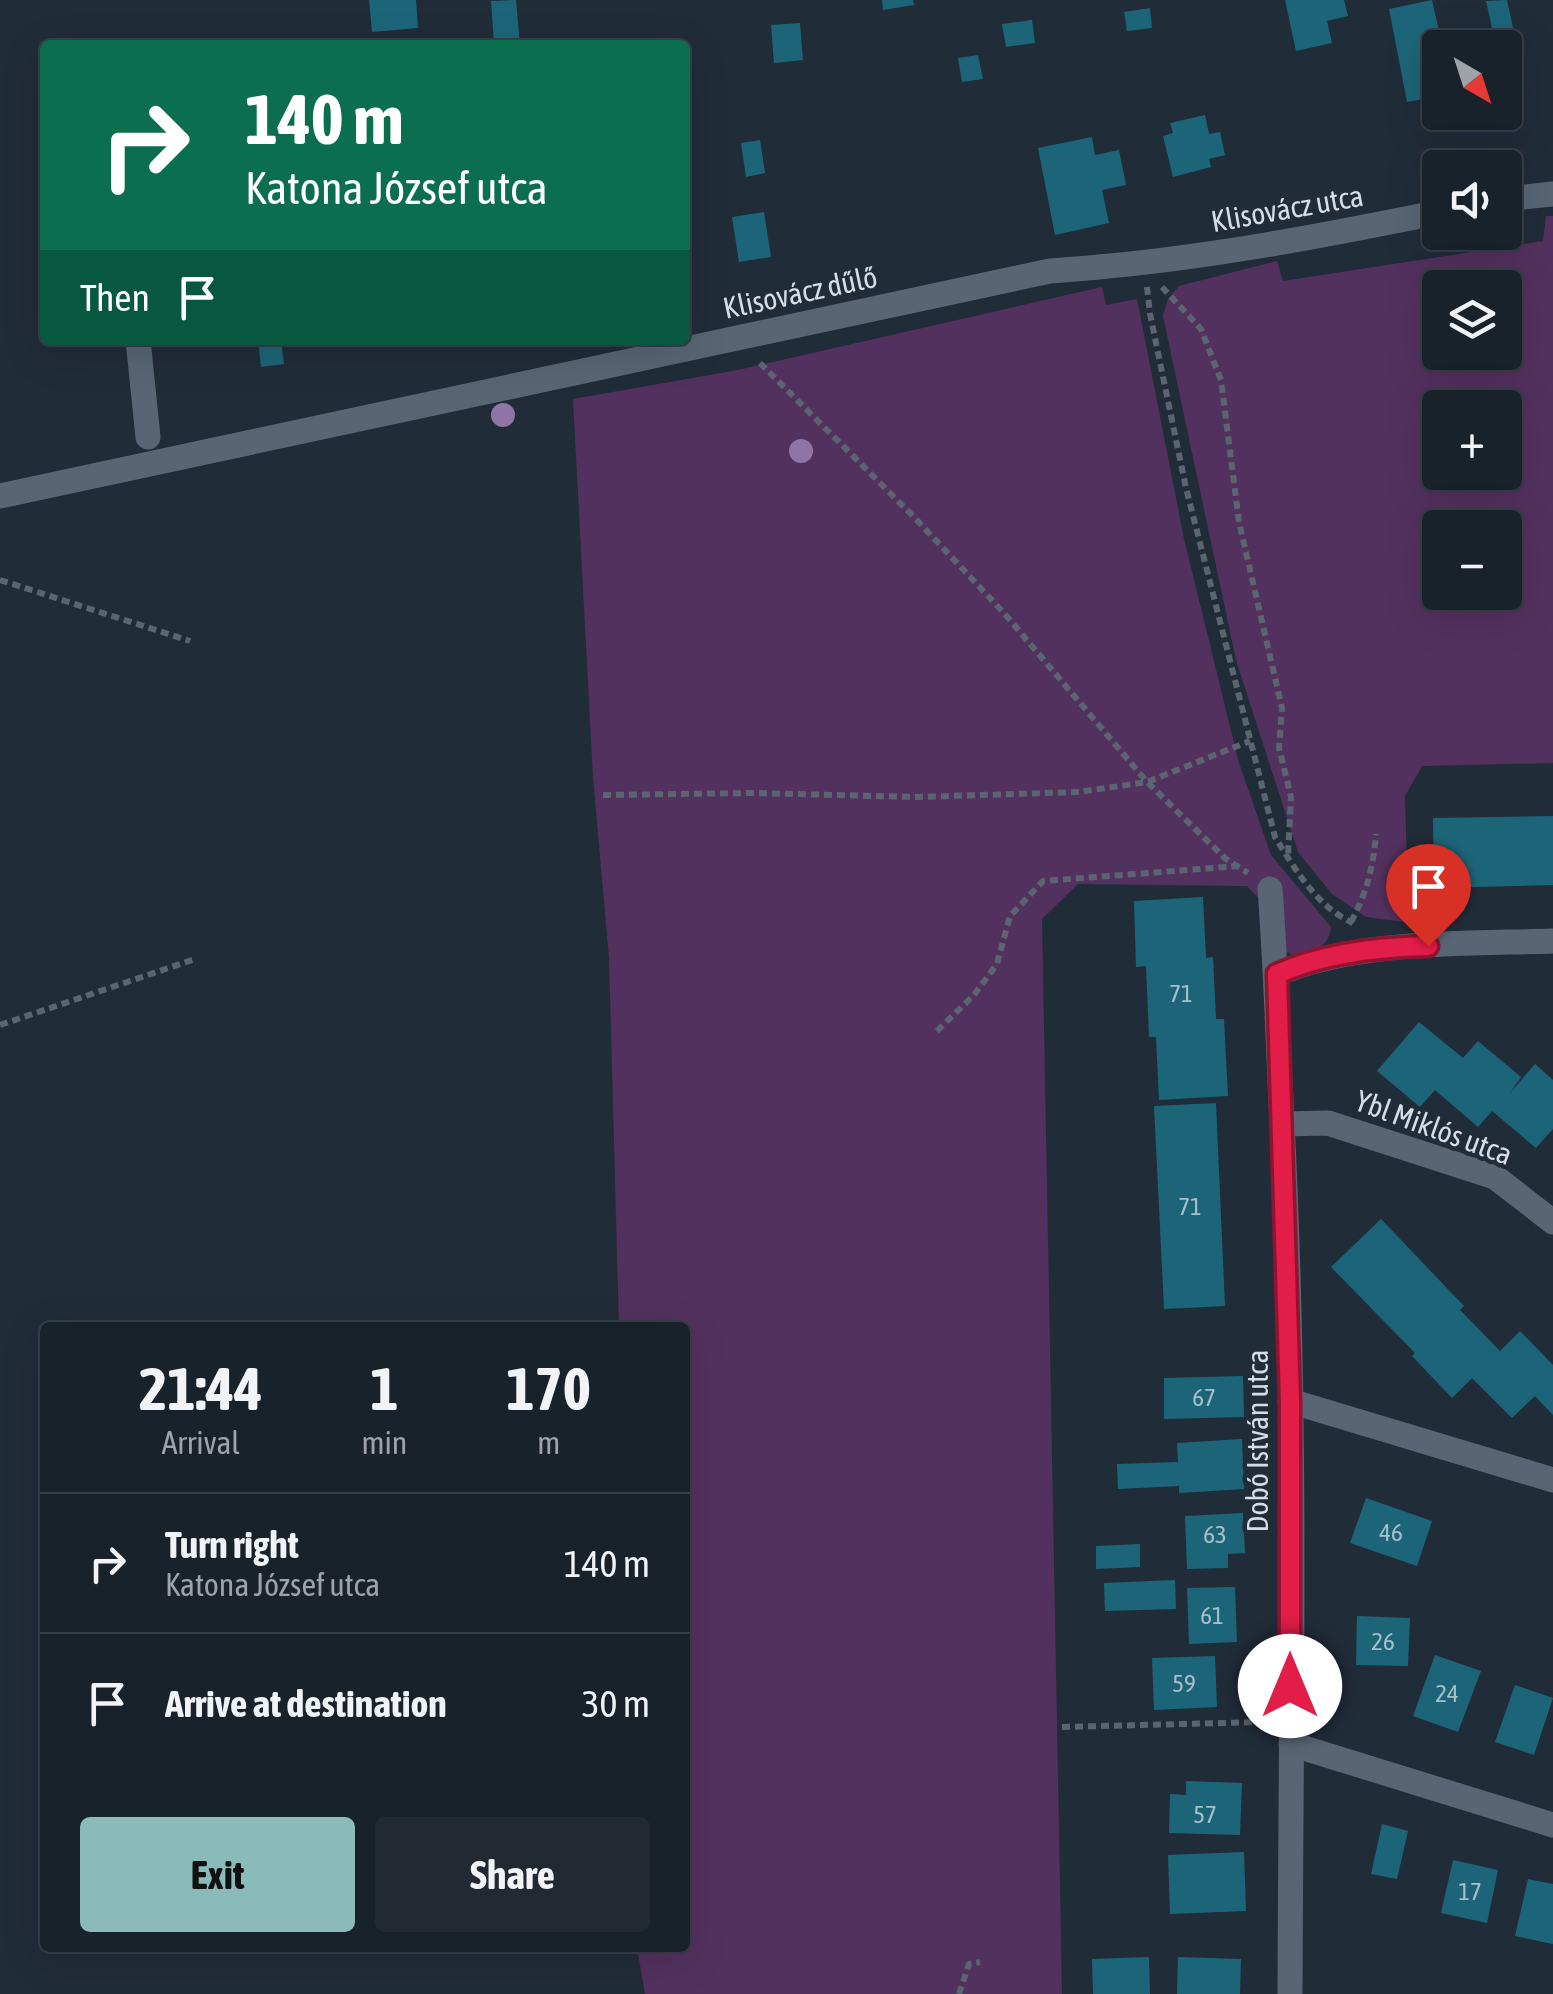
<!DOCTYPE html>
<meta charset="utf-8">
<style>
body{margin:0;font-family:"Asap Condensed",sans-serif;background:#222933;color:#f1f3f6;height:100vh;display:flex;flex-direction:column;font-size:38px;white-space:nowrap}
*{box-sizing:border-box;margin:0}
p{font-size:32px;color:#9fa3a9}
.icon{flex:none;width:55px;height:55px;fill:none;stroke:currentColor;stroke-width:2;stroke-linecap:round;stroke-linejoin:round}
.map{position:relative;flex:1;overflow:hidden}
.details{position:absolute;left:40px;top:1322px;width:650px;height:630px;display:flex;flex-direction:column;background:#19212b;border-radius:10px;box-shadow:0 10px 40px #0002,0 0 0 2px #373e47}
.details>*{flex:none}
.hud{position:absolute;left:40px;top:40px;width:650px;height:305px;border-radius:10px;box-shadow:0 10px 40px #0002,0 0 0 2px #373e47;background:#0b6e4f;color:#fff;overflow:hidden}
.needle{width:65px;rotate:141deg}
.controls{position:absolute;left:1422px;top:30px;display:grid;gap:20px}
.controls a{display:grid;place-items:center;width:100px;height:100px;border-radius:10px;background:#19212b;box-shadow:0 10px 40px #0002,0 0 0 2px #373e47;font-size:50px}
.pin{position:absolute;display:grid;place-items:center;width:85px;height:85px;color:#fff;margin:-102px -42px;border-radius:50% 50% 50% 0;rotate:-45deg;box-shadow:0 0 10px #0007}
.pin .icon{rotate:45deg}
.me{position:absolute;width:110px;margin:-55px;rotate:0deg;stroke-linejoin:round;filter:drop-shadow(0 0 8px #0008)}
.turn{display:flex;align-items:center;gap:35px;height:210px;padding:0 40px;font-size:45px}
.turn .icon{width:130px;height:130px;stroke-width:2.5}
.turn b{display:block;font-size:70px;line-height:85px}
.then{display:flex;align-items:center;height:95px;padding:0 40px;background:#0003;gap:20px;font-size:38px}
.eta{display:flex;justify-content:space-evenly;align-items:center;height:170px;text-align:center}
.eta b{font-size:60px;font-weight:700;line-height:70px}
.action{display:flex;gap:20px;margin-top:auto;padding:20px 40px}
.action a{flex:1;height:115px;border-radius:10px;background:#8bbbb9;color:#111;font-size:40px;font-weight:700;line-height:115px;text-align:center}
.action a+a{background:#222933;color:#f1f3f6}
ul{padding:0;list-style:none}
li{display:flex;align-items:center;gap:30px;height:140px;padding:0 40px;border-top:2px solid #373e47}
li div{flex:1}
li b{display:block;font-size:38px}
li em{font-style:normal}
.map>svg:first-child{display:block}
.green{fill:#53315e;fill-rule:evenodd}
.building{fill:#1c6578}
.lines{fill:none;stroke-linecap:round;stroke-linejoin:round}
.path{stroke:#5b6571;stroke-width:6;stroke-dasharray:8 5;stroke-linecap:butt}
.minor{stroke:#586574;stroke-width:25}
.tree{fill:#8f74a5}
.route-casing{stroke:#92132f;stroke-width:25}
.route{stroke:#e11d48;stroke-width:18}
.labels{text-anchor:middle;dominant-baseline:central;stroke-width:9;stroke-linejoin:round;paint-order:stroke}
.number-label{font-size:25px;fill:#a8bfca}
.street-label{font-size:30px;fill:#d6dde6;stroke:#212c39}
</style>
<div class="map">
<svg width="1553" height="1994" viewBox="0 0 1553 1994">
<rect width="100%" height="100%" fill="#212c39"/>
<g class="green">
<path d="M1546 216H1553V763L1422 766 1405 796 1408 903 1411 923 1366 917 1332 894 1298 852 1236 660 1163 316 1168 299 1179 286 1277 261 1283 281 1543 241ZM1440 288H1505V352H1440ZM1440 408H1505V472H1440ZM1440 528H1505V592H1440Z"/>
<path d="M1102 287 1106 305 1137 299 1184 539 1239 763 1271 855 1331 927C1329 947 1315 951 1298 957L1284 951 1264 904 1247 886H1240L1078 884 1042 919 1062 1994H645L637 1948H685V1328L619 1327 609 958 593 777 573 399 738 370Z"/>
</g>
<g class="building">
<path d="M369 0H416L418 28 372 32Z"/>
<path d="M516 0 520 45H494L491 1Z"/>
<path d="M882 0H913L914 5 883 10Z"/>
<path d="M1285 0H1344L1348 16 1327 21 1332 43 1296 51Z"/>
<path d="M1432 0 1443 48H1440V96L1407 102 1389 9Z"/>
<path d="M1507 0 1515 37 1495 42 1486 1Z"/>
<path d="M1150 8 1152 28 1127 31 1124 12Z"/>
<path d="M1032 20 1035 43 1006 47 1002 24Z"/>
<path d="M800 23 803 60 774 63 771 25Z"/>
<path d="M1484 31 1487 48H1461L1459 36Z"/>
<path d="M978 55 983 79 962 82 958 58Z"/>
<path d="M1205 115 1209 134 1220 132 1225 155 1209 159 1211 167 1173 177 1163 136 1173 133 1170 123Z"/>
<path d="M1092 137 1095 155 1119 150 1126 185 1102 190 1109 223 1055 235 1038 148Z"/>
<path d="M760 140 765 173 746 177 741 143Z"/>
<path d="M764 212 771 257 739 262 732 217Z"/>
<path d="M258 340H281L284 364 261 367Z"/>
<path d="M1553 816V885L1434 888 1433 818Z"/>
<path d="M1203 897 1206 958 1213 957 1216 1019H1224L1228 1096 1159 1100 1156 1037H1149L1146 966 1136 967 1134 901Z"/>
<path d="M1419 1022 1463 1058 1478 1041 1521 1077 1510 1093 1535 1064 1553 1080V1129L1536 1148 1492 1111 1478 1127 1435 1090 1420 1107 1377 1071Z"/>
<path d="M1216 1103 1225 1306 1164 1309 1154 1106Z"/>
<path d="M1381 1219 1464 1306 1460 1310 1500 1351 1520 1331 1553 1365V1415L1535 1396 1512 1418 1472 1378 1452 1398 1412 1356 1415 1353 1331 1267Z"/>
<path d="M1243 1376 1244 1417 1164 1419V1378Z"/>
<path d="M1242 1439 1244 1489 1179 1493V1486L1118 1489 1117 1464 1178 1462 1177 1443Z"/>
<path d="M1366 1498 1432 1521 1417 1566 1350 1543Z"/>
<path d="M1243 1513 1245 1553 1228 1554V1568L1187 1569 1185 1516Z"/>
<path d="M1140 1544V1567L1096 1569V1546Z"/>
<path d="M1175 1580 1176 1609 1105 1611 1104 1583Z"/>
<path d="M1235 1587 1237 1642 1189 1644 1187 1588Z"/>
<path d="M1357 1616 1410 1618 1408 1666 1356 1665Z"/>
<path d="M1435 1655 1481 1671 1458 1732 1413 1716Z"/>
<path d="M1215 1656 1217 1707 1154 1710 1152 1658Z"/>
<path d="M1515 1685 1553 1698 1534 1755 1495 1742Z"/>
<path d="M1186 1781 1242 1783 1240 1835 1169 1833 1170 1794 1186 1795Z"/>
<path d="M1382 1824 1408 1831 1397 1879 1371 1874Z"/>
<path d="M1244 1852 1246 1911 1170 1914 1168 1855Z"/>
<path d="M1453 1860 1498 1870 1487 1923 1441 1913Z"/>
<path d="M1528 1879 1553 1884V1944L1515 1936Z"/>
<path d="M1149 1957 1150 1994H1093L1092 1959Z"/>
<path d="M1178 1957 1241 1959 1240 1994H1177Z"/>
</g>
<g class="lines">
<g class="path">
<path d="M1147 287 1150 314 1186 488 1275 837C1295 869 1317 907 1353 923"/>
<path d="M1162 287 1201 329 1221 380 1239 522 1282 708 1279 748 1291 797 1288 857"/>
<path d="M760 363 913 516 1004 613 1147 782 1226 859 1248 873"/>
<path d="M0 580 190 641"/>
<path d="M603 795 754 793 916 797 1079 792 1147 782 1250 741"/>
<path d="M1351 922C1367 892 1373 868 1376 834"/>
<path d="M0 1025 195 959"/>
<path d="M937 1031 974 995 997 964 1010 916 1043 881 1239 866"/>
<path d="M1062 1727 1264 1722"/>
<path d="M959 1994 969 1964 980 1962"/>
</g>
<g class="minor">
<path d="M1505 199 1553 194"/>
<path d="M138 340 148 437"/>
<path d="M0 496 1050 271C1185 262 1307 239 1440 212"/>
<path d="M1270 889C1276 967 1278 1045 1282 1123 1297 1413 1291 1704 1290 1994"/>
<path d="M1277 974C1356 940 1467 944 1553 941"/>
<path d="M1282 1124 1328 1123 1495 1177 1553 1222"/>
<path d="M1290 1401 1553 1480"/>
<path d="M1291 1744 1553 1825"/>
</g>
</g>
<g class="tree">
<circle cx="503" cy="415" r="12"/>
<circle cx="801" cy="451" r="12"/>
</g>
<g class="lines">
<g class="route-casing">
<path id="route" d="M1290 1686V1401L1277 974C1322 954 1380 947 1428 946"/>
</g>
<use href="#route" class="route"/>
</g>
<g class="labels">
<g class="number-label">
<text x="1181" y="993">71</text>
<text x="1190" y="1206">71</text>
<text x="1204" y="1397">67</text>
<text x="1391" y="1532">46</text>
<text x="1215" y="1534">63</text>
<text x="1212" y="1615">61</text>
<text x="1383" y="1641">26</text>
<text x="1184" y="1683">59</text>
<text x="1447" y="1693">24</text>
<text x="1205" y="1814">57</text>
<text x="1470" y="1891">17</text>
</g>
<g class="street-label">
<text transform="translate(1287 208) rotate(-10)">Klisovácz utca</text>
<text transform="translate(800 292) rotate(-12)">Klisovácz dűlő</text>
<text transform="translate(1434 1127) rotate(20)">Ybl Miklós utca</text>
<text transform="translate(1257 1441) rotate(-90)">Dobó István utca</text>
</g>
</g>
</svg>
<div class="controls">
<a><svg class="needle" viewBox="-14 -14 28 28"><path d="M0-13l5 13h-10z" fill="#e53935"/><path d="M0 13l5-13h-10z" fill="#9fa3a9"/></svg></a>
<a><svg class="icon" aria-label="sound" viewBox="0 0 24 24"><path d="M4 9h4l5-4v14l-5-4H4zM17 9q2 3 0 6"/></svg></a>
<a><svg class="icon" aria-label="layers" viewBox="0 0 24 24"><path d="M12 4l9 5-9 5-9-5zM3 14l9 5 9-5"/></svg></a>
<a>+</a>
<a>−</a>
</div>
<div class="pin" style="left:1428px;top:946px;background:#d93025"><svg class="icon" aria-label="arrive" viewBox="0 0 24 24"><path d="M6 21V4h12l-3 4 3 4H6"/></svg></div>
<svg class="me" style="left:1290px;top:1686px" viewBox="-20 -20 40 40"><circle r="19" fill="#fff"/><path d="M0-13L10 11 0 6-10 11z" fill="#e11d48"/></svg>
<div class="hud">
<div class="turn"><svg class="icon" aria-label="right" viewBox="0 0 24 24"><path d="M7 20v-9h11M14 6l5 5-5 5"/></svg><div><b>140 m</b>Katona József utca</div></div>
<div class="then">Then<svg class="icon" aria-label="arrive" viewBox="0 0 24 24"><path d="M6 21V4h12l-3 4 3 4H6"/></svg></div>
</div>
<section class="details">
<div class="eta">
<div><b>21:44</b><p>Arrival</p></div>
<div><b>1</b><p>min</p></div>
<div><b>170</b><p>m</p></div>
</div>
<ul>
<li><svg class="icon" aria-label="right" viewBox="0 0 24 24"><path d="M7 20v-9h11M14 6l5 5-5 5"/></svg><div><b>Turn right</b><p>Katona József utca</p></div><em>140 m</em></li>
<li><svg class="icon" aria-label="arrive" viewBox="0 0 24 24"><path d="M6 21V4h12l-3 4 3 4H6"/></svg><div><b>Arrive at destination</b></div><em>30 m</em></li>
</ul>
<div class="action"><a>Exit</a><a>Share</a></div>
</section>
</div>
